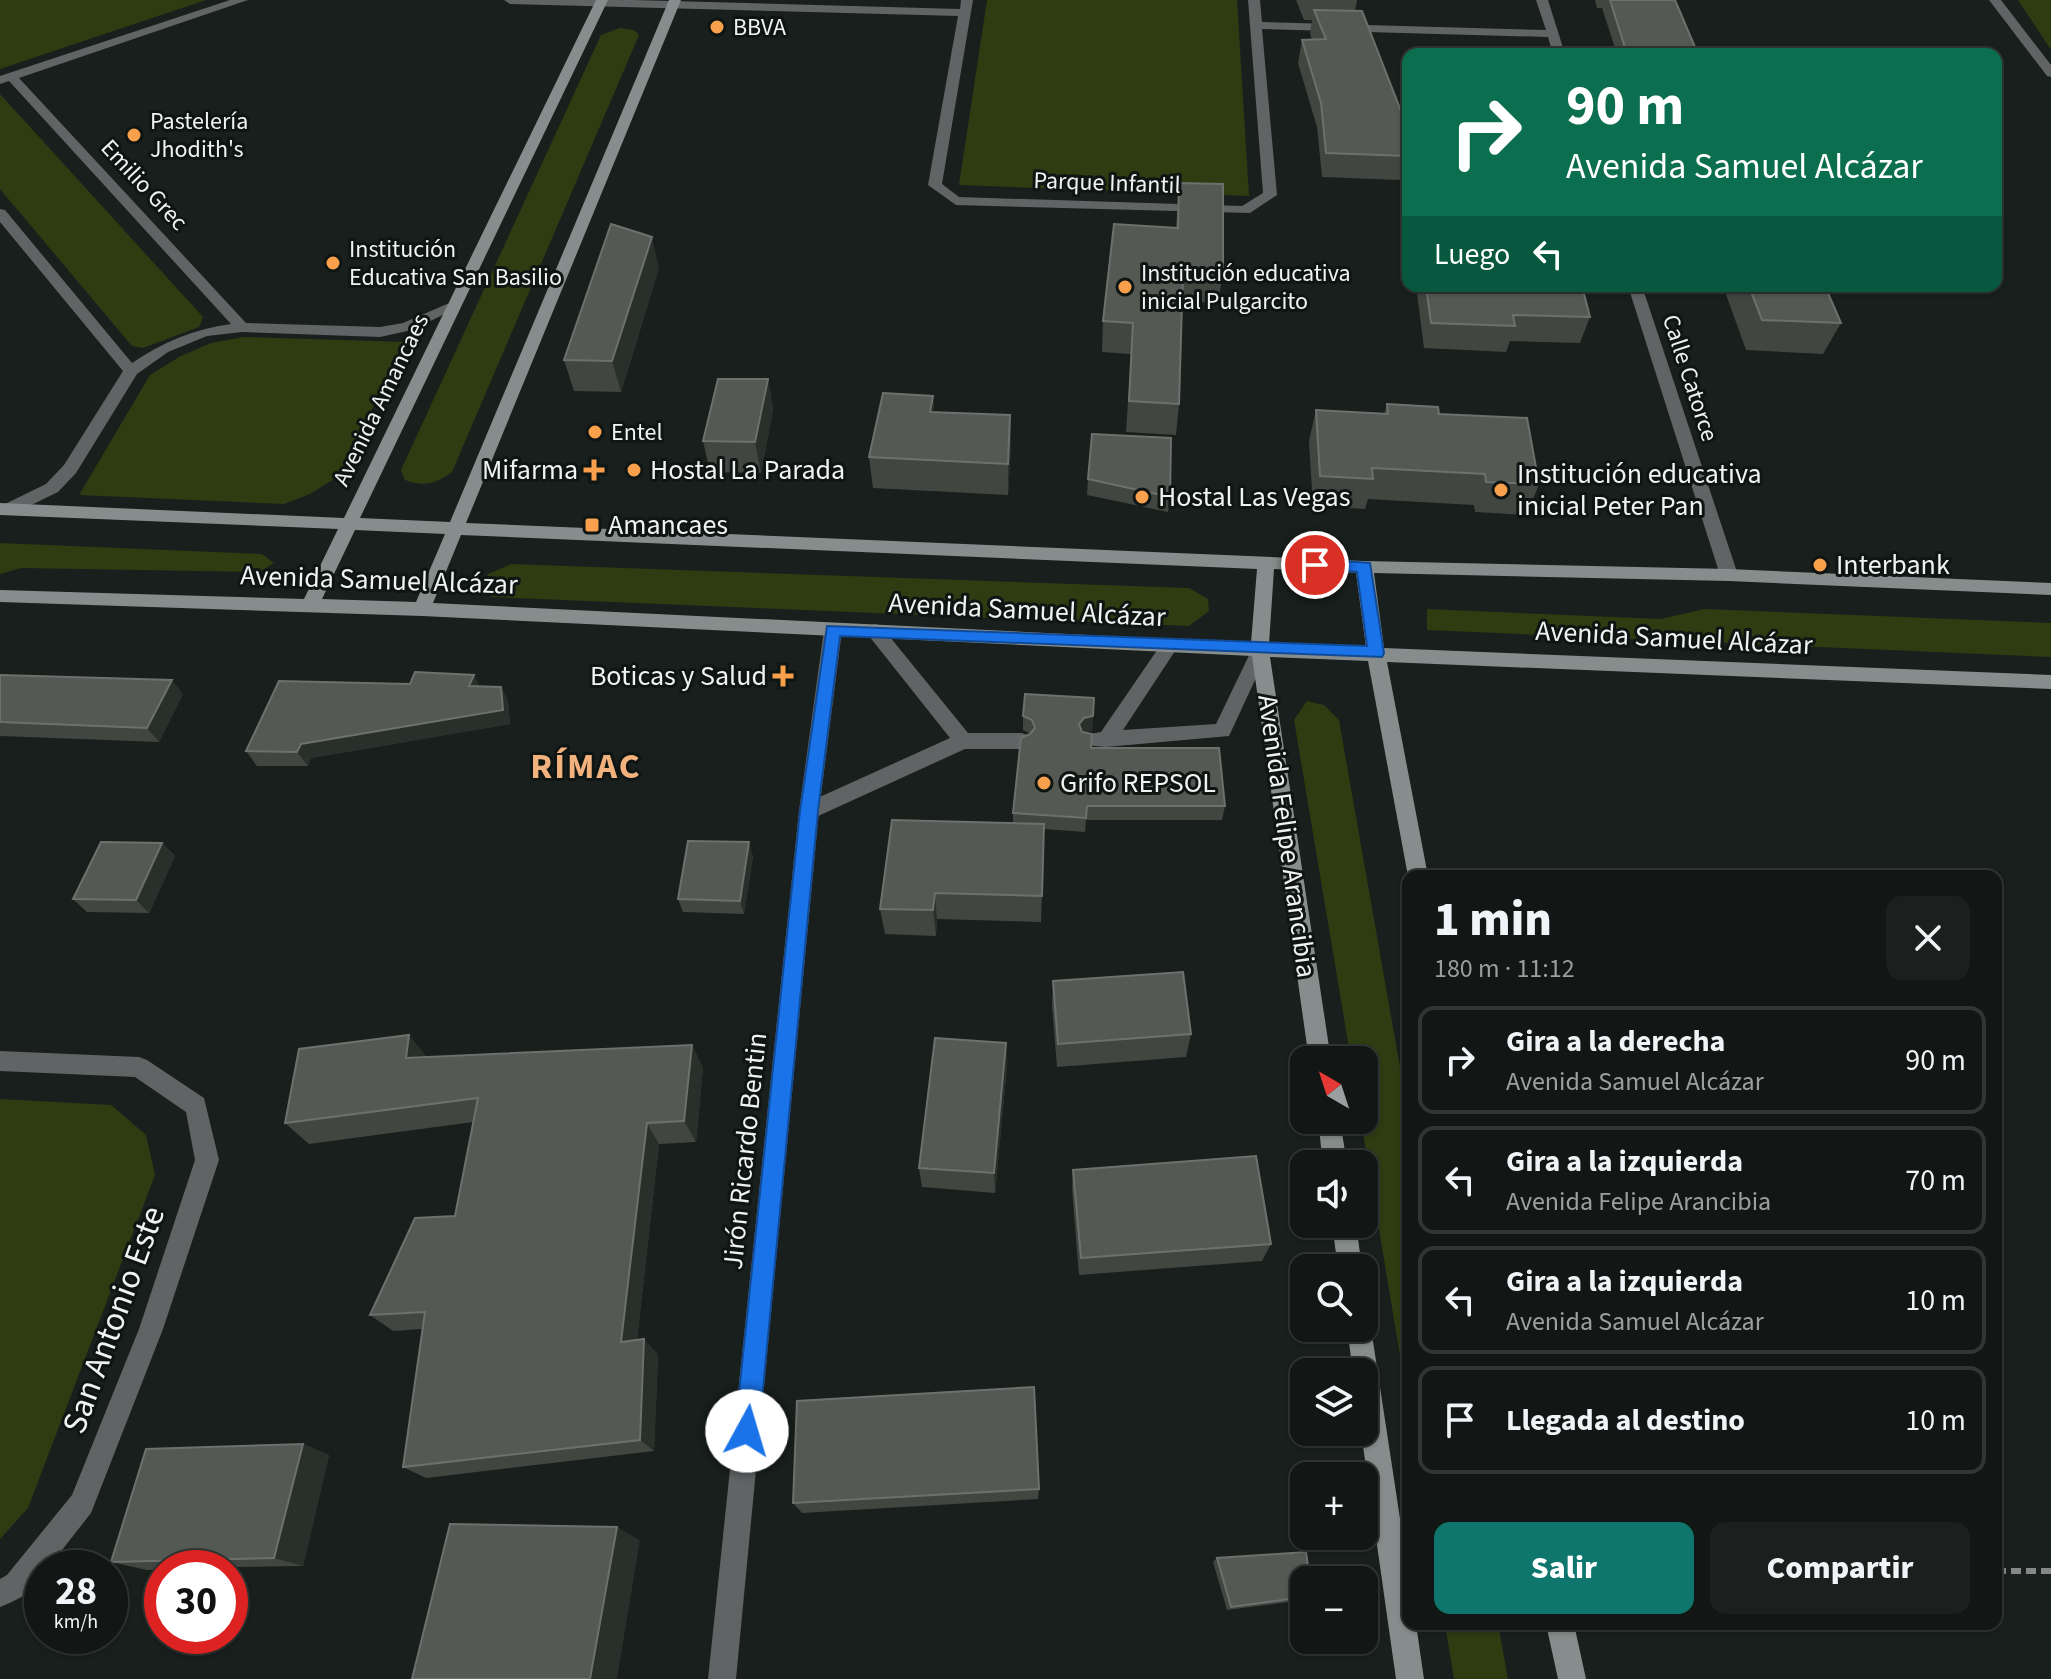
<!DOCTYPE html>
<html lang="es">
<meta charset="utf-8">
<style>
body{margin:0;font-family:"Source Sans 3",sans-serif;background:#1b201e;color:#f1f3f6;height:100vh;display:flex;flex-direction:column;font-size:30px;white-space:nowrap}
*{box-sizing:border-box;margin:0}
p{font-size:26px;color:#9c9fa0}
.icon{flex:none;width:44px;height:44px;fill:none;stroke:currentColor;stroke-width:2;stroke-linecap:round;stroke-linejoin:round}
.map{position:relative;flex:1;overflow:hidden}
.sheet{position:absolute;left:1402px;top:870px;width:600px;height:760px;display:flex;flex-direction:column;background:#121715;border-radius:16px;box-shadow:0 2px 6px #0004,0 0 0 2px #313634}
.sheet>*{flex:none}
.banner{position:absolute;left:1402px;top:48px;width:600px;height:244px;border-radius:16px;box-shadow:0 2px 6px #0004,0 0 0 2px #313634;background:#0b6e4f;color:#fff;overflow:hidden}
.needle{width:52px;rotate:321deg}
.tools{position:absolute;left:1290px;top:1046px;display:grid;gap:16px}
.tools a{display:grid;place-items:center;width:88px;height:88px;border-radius:16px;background:#121715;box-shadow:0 2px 6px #0004,0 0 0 2px #313634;font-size:40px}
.speed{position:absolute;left:24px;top:1550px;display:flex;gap:16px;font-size:40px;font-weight:700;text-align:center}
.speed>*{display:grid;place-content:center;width:104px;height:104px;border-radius:50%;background:#121715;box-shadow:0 2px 6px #0004,0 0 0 2px #313634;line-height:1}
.speed small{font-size:20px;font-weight:400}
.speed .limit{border:12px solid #d22;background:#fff;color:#111}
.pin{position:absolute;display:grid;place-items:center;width:68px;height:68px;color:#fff;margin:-34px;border:4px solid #fff;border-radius:50%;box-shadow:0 2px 8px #0007}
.me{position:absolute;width:88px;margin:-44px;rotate:6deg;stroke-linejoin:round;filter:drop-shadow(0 0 6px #0008)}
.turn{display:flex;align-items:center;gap:28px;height:168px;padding:0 32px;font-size:36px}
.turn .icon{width:104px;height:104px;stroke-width:2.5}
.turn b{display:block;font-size:56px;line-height:68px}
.then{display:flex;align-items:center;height:76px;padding:0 32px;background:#0003;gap:16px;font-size:30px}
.round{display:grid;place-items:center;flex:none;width:84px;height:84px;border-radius:16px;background:#1b201e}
.summary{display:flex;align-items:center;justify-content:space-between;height:136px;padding:0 32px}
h1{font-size:48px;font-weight:800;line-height:60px}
.action{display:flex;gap:16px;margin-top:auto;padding:16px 32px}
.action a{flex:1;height:92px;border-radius:16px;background:#0f766e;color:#fff;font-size:32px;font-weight:800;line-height:92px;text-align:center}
.action a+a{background:#1b201e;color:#f1f3f6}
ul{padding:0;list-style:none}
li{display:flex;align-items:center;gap:24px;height:108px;margin:0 16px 12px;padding:0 16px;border:4px solid #313634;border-radius:16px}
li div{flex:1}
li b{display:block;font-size:30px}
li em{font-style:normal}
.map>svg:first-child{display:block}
.green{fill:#2e3c12}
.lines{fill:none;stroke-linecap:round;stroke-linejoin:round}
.path{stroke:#848987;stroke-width:6;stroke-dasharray:10 5;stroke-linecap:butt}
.lane{fill:#606464;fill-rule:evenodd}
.street{fill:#606464;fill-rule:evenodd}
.secondary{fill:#878d8c;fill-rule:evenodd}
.wall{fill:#414641}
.shaded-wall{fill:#292f2a}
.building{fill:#545954;stroke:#6c716d;stroke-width:2}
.route{fill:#1a73e8;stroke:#114b97;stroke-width:2}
.poi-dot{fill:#f9a04c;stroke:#0f1513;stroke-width:3}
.labels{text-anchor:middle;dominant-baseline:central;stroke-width:6;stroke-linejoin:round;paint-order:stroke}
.far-poi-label{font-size:24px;fill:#eff3f1;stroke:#0f1513;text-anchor:start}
.far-street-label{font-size:24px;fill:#eff3f1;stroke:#0f1513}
.poi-label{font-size:28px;fill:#eff3f1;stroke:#0f1513;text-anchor:start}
.street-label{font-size:28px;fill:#eff3f1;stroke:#0f1513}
.near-street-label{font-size:34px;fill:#eff3f1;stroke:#0f1513}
.district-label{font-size:36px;font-weight:bold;letter-spacing:2px;fill:#f1b27d;stroke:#0f1513}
</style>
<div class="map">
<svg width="2051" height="1679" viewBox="0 0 2051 1679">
<rect width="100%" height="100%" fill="#181f1c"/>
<g class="green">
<path d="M0 0H206L0 69Z"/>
<path d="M987 0H1237L1249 196 959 185Z"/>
<path d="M2018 0H2051V50Z"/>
<path d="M620 28 634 30 639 35 452 472C436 484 424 487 405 480L401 470 601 35Z"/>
<path d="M0 94 203 317 199 327 143 348 132 346 0 189Z"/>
<path d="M244 337 405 342 339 476 310 494 284 504 79 495 150 375 179 357 211 343Z"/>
<path d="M0 543 262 554 274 563 259 572 21 568 0 574Z"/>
<path d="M511 564 1189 588 1208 599 1209 611 1189 626 492 597 483 592 482 586 488 574Z"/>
<path d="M1427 609 1661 619 1704 609 2051 623V657L1427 630Z"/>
<path d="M1307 701 1324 705 1339 720 1408 1113V1404L1361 1120H1364V1060H1351L1294 720Z"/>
<path d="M0 1099 111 1105 146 1135 155 1175 28 1508 0 1539Z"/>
<path d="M1445 1624H1498L1508 1679H1454Z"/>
</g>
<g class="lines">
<path class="path" d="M1996 1571H2051"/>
<g class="lane">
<path d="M875 624 881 626 968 733H1022L1029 736 1032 741 1029 746 1022 749H965L816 817H802L799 811 802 805 950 738 869 636 866 631 869 626Z"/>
<path d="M1170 638 1179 645 1123 730 1216 724 1254 645H1266L1269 650 1229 736 1106 747 1084 745 1081 740 1084 735 1101 732 1164 640Z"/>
</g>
<g class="street">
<path d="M230 0H248L19 78 246 323 380 327 403 323 447 304 452 303 459 307 412 330 380 337 242 332 207 336 168 352 137 374 76 473 58 492 15 513H3L1 509 3 505 46 484 64 465 123 371 0 222V209L5 210 132 363C163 342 194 329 231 324L9 81 0 84V76Z"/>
<path d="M504 0H633L960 9 961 0H973L942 184 959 197 1242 206 1263 193 1248 0H1260L1262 22 1546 30 1536 0H1548L1565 54H1553L1548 37 1262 29 1277 195 1250 213 956 205 928 185 958 16 510 4Z"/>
<path d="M1989 0H2001L2051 65V77L2047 76Z"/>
<path d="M1628 286H1642L1738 575 1735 579H1723L1720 575Z"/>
<path d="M833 623 842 630 819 811 736 1679H708L799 811 824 630Z"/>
<path d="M0 1051 139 1057 147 1060 204 1098 219 1160 163 1329 91 1513 48 1568H42C42 1590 17 1600 0 1607V1579L7 1575 72 1495 139 1329 195 1160 186 1112 135 1077 0 1071Z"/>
</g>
<g class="secondary">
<path d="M596 0H608L360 518 450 522 669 0H681L466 523 1364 561 1729 569 2051 583V595L1729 581 1374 573 1384 648 2051 675V689L1387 662 1428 876H1408L1368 661 1270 657 1331 1060H1309L1252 656 422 616 0 602V590L304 599 338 529 0 515V503L344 518ZM355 530 445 534 416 602 322 599ZM461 535 1257 569 1251 643 433 603ZM1274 569 1356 573 1366 647 1269 644Z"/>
<path d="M1318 1120H1340L1347 1164H1323Z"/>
<path d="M1332 1224H1356L1362 1268H1338Z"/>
<path d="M1364 1318 1371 1328 1408 1571V1624H1416L1424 1679H1396L1361 1432H1364V1372H1353L1347 1328H1364Z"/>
<path d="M1546 1624H1574L1586 1679H1558Z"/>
</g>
</g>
<g class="wall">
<path d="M1296 0H1357L1355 11 1406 156 1401 180 1322 177 1317 127 1298 63 1302 40H1312L1310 33 1312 20H1304Z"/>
<path d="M1595 0H1675L1698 54H1617L1602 8H1597Z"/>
<path d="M1179 183 1223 272 1218 303 1182 301 1179 404 1176 435 1126 432 1131 354 1102 352 1103 321 1176 228Z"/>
<path d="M659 268 621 392 574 391 564 360Z"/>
<path d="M1416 286H1582L1590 317 1580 343 1510 341 1506 352 1424 348Z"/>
<path d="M1723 286H1825L1841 323 1823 354 1746 350Z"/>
<path d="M768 379 773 410 761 473 710 472 703 441Z"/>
<path d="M933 396 934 412 1010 415 1011 446 1008 495 873 488 869 457Z"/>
<path d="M1387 404 1439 414 1539 484 1527 515 1475 512 1474 505 1368 499 1365 509 1313 506 1309 441 1316 410 1384 414Z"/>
<path d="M1088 479 1170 497 1168 512 1087 495Z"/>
<path d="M0 675 183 694 159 742 0 736Z"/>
<path d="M480 686 501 687 508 701 510 724 311 758 308 766H257L246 751Z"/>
<path d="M1094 698 1092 731 1083 732 1091 748 1225 806 1222 820H1086L1085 832 1044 829 1041 922 937 919 936 936 885 934 880 909 1013 823V813L1031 734 1023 730V716Z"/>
<path d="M162 843 175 856 149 913 87 912 73 899Z"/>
<path d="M753 856 744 914 683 912 678 899Z"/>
<path d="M1053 981 1191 1034 1186 1057 1057 1067 1052 1005Z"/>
<path d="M1006 1043 1007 1066 995 1193 922 1187 919 1168Z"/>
<path d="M428 1057 703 1067 696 1142 659 1144 637 1340 658 1354 654 1451 426 1478 403 1467 422 1329 393 1331 370 1315 455 1216 473 1122 309 1144 285 1123Z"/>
<path d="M1073 1170 1271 1244 1262 1261 1079 1275 1072 1189Z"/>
<path d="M303 1444 329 1455 303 1566 162 1568V1570H147L111 1562Z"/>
<path d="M1039 1489 1038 1499 802 1513 793 1503Z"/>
<path d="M1217 1558 1304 1580V1600L1227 1610 1213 1562Z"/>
</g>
<g class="shaded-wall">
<path d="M652 237 659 268 621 392 612 361Z"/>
<path d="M768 379 773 410 761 473 755 442Z"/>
<path d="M933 396 935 427 930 412Z"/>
<path d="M1010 415 1011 446 1008 495V464Z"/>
<path d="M474 675 481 689 469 686Z"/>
<path d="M172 680 183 694 159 742 147 728Z"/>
<path d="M501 687 508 701 510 724 311 758 308 766 297 752 301 744Z"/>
<path d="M1093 716 1092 731 1083 732 1078 738 1079 724 1084 718Z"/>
<path d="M749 842 753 856 744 914 740 901Z"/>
<path d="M162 843 175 856 149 913 136 900Z"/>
<path d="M935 893 937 919 936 936 933 910Z"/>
<path d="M409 1035 428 1058H406Z"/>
<path d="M1006 1043 1007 1066 995 1193 994 1173Z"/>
<path d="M692 1045 703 1067 696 1142 684 1121Z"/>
<path d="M647 1123 659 1144 635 1356 621 1342Z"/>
<path d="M644 1339 658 1354 654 1451 640 1440Z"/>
<path d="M303 1444 329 1455 303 1566 274 1558Z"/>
<path d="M617 1527 640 1540 617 1679H590Z"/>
</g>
<g class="building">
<path d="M1610 0H1675L1698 54H1627Z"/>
<path d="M1314 10 1362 11 1401 111 1406 156 1326 153 1321 103 1302 40 1326 39Z"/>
<path d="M1179 183 1223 184V272L1183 270 1179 404 1129 401 1133 323 1103 321 1114 224 1178 228Z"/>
<path d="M611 224 652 237 612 361 564 360Z"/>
<path d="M1426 286H1582L1590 317 1513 315 1515 326 1431 323Z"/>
<path d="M1749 286H1825L1841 323 1762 320Z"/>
<path d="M718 379H768L755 442 703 441Z"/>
<path d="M883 393 933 396 930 412 1010 415 1008 464 869 457Z"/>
<path d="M1387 404 1438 407 1439 414 1527 418 1539 484 1486 482 1485 474 1372 468 1373 479 1320 476 1316 410 1388 414Z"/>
<path d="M1092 434 1171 438 1170 497 1088 479Z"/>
<path d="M415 672 474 675 469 686 501 687 503 710 301 744 297 752 246 751 279 681 410 684Z"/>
<path d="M0 675 172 680 147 728 0 722Z"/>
<path d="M1025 694 1094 698 1093 716 1084 718 1079 724 1082 732 1092 734 1091 748H1219L1225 806H1087L1086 818 1013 813 1021 738 1030 734 1035 728 1032 720 1023 716Z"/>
<path d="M892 820 1044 824 1042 896 935 893 933 910 880 909Z"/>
<path d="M688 841 749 842 740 901 678 899Z"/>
<path d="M101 842 162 843 136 900 73 899Z"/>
<path d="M1183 972 1191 1034 1058 1044 1053 981Z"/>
<path d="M409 1035 406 1058 692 1045 684 1121 647 1123 621 1342 644 1339 640 1440 403 1467 425 1312 370 1315 415 1218 455 1216 478 1098 285 1123 299 1049Z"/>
<path d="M935 1038 1006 1043 994 1173 919 1168Z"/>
<path d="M1256 1156 1271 1244 1081 1258 1073 1170Z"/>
<path d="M1034 1387 1039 1489 793 1503 797 1401Z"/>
<path d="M303 1444 274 1558 111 1562 146 1449Z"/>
<path d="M450 1524 617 1527 590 1679H412Z"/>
<path d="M1306 1552 1310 1580H1304V1597L1231 1607 1217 1558Z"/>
</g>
<path class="route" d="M1315 559 1370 563 1384 653 1382 657 840 636 818 811 759 1431 755 1439 747 1443 738 1439 735 1431 800 811 827 626 1367 646 1357 572 1310 569 1307 565Z"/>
<g class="poi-dot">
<circle cx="717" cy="27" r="8"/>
<circle cx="134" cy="135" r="8"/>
<circle cx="333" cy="263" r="8"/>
<circle cx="1125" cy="287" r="8"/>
<circle cx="595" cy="432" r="8"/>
<path d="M590 458h8v8h8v8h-8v8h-8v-8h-8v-8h8z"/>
<circle cx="634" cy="470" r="8"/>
<circle cx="1501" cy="490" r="8"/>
<circle cx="1142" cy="497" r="8"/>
<rect x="584" y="517" width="16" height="16" rx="4"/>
<circle cx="1820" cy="565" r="8"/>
<path d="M779 664h8v8h8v8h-8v8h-8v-8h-8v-8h8z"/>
<circle cx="1044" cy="783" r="8"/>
</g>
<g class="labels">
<g class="far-poi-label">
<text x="733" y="27">BBVA</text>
<text x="150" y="121">Pastelería<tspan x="150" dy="28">Jhodith's</tspan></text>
<text x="349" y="249">Institución<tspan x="349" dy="28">Educativa San Basilio</tspan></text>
<text x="1141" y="273">Institución educativa<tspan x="1141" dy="28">inicial Pulgarcito</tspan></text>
<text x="611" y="432">Entel</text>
</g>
<g class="far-street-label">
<text transform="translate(1107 183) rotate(2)">Parque Infantil</text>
<text transform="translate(144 185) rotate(47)">Emilio Grec</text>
<text transform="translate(1690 378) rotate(72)">Calle Catorce</text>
<text transform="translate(381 400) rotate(-64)">Avenida Amancaes</text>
</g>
<g class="poi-label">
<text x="578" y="470" text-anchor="end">Mifarma</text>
<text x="650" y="470">Hostal La Parada</text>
<text x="1517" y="474">Institución educativa<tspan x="1517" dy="32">inicial Peter Pan</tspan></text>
<text x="1158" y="497">Hostal Las Vegas</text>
<text x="608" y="525">Amancaes</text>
<text x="1836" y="565">Interbank</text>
<text x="767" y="676" text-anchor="end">Boticas y Salud</text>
<text x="1060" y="783">Grifo REPSOL</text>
</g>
<g class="street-label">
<text transform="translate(379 580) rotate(2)">Avenida Samuel Alcázar</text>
<text transform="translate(1027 610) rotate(3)">Avenida Samuel Alcázar</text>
<text transform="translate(1674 638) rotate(3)">Avenida Samuel Alcázar</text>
<text transform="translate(1287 836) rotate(82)">Avenida Felipe Arancibia</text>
<text transform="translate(745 1151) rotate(-84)">Jirón Ricardo Bentin</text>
</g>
<g class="near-street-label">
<text transform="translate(114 1320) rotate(-70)">San Antonio Este</text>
</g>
<g class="district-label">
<text x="586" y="766">RÍMAC</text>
</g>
</g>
</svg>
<div class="tools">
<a><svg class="needle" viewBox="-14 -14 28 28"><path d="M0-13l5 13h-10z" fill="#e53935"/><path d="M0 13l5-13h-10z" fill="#9c9fa0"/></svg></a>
<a><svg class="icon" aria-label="sound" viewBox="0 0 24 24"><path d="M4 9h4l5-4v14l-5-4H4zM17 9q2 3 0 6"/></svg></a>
<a><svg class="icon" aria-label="search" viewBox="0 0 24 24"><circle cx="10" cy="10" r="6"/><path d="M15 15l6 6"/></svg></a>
<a><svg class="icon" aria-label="layers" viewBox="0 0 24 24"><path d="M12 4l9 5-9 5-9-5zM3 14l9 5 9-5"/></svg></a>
<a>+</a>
<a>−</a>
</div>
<div class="speed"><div>28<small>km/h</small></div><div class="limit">30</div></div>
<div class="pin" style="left:1315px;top:565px;background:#d93025"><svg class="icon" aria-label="arrive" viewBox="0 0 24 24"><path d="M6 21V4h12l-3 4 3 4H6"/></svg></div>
<svg class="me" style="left:747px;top:1431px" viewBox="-20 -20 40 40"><circle r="19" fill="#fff"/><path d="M0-13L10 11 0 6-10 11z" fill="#1a73e8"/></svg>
<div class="banner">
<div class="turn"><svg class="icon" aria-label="right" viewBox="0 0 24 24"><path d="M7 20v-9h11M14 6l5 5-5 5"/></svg><div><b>90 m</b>Avenida Samuel Alcázar</div></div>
<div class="then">Luego<svg class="icon" aria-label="left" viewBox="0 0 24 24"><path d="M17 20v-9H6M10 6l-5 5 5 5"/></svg></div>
</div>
<section class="sheet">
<div class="summary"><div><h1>1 min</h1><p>180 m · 11:12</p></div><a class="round"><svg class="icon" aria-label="close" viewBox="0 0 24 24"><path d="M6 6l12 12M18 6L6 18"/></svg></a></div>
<ul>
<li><svg class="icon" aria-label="right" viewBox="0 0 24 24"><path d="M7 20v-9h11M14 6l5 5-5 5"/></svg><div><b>Gira a la derecha</b><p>Avenida Samuel Alcázar</p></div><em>90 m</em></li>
<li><svg class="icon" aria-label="left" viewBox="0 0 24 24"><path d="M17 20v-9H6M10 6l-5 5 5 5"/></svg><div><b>Gira a la izquierda</b><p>Avenida Felipe Arancibia</p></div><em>70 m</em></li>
<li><svg class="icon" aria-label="left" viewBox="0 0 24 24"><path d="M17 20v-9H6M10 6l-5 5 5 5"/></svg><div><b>Gira a la izquierda</b><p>Avenida Samuel Alcázar</p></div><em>10 m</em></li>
<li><svg class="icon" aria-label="arrive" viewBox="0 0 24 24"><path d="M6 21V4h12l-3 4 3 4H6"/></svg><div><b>Llegada al destino</b></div><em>10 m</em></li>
</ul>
<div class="action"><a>Salir</a><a>Compartir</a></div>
</section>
</div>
